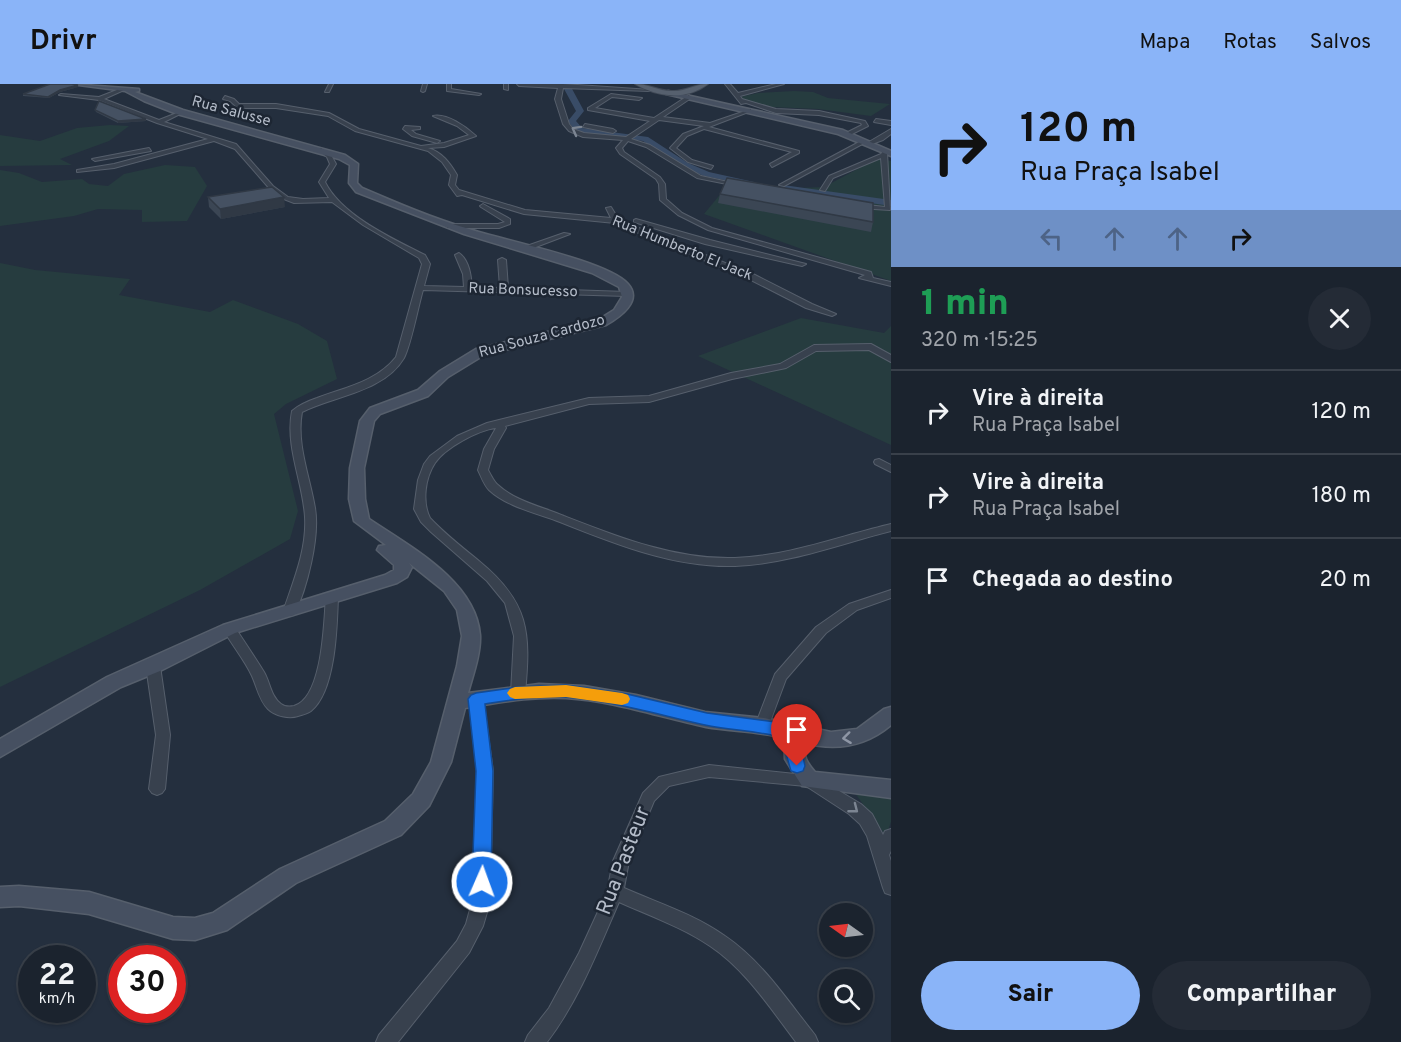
<!DOCTYPE html>
<html lang="pt">
<meta charset="utf-8">
<style>
body{margin:0;font-family:Overpass,sans-serif;background:#242b36;color:#f1f3f6;height:100vh;display:flex;flex-direction:column;font-size:22px;white-space:nowrap}
*{box-sizing:border-box;margin:0}
p{font-size:20px;color:#a0a4aa}
.icon{flex:none;width:33px;height:33px;fill:none;stroke:currentColor;stroke-width:2;stroke-linecap:round;stroke-linejoin:round}
.map{position:relative;flex:1;overflow:hidden}
.sheet{display:flex;flex-direction:column;background:#1b232e;width:510px}
.sheet>*{flex:none}
.guide{background:#8ab4f8;color:#111;overflow:hidden}
.needle{width:39px;rotate:284deg}
.controls{position:absolute;left:819px;top:819px;display:grid;gap:12px}
.controls a{display:grid;place-items:center;width:54px;height:54px;border-radius:50%;background:#1b232e;box-shadow:0 2px 4px #0004,0 0 0 2px #39404a;font-size:30px}
.speed{position:absolute;left:18px;top:861px;display:flex;gap:12px;font-size:30px;font-weight:700;text-align:center}
.speed>*{display:grid;place-content:center;width:78px;height:78px;border-radius:50%;background:#1b232e;box-shadow:0 2px 4px #0004,0 0 0 2px #39404a;line-height:1}
.speed small{font-size:15px;font-weight:400}
.speed .limit{border:9px solid #d22;background:#fff;color:#111}
.pin{position:absolute;display:grid;place-items:center;width:51px;height:51px;color:#fff;margin:-62px -26px;border-radius:50% 50% 50% 0;rotate:-45deg;box-shadow:0 0 6px #0007}
.pin .icon{rotate:45deg}
.me{position:absolute;width:66px;margin:-33px;rotate:2deg;stroke-linejoin:round;filter:drop-shadow(0 0 4px #0008)}
.turn{display:flex;align-items:center;gap:21px;height:126px;padding:0 30px;font-size:27px}
.turn .icon{width:78px;height:78px;stroke-width:2.5}
.turn b{display:block;font-size:42px;line-height:51px}
.lanes{display:flex;align-items:center;height:57px;padding:0 30px;background:#0003;justify-content:center;gap:30px;direction:ltr}
.lanes .off{opacity:.35}
.round{display:grid;place-items:center;flex:none;width:63px;height:63px;border-radius:32px;background:#242b36}
.headline{display:flex;align-items:center;justify-content:space-between;height:102px;padding:0 30px}
h1{font-size:36px;font-weight:800;line-height:45px;color:#1e9e55}
.primary-button{display:flex;gap:12px;margin-top:auto;padding:12px 30px}
.primary-button a{flex:1;height:69px;border-radius:36px;background:#8ab4f8;color:#111;font-size:24px;font-weight:800;line-height:69px;text-align:center}
.primary-button a+a{background:#242b36;color:#f1f3f6}
ul{padding:0;list-style:none}
li{display:flex;align-items:center;gap:18px;height:84px;padding:0 30px;border-top:2px solid #39404a}
li div{flex:1}
li b{display:block;font-size:22px}
li em{font-style:normal}
header{display:flex;align-items:center;gap:36px;box-sizing:border-box;height:84px;padding:0 30px;background:#8ab4f8;color:#111}
header strong{font-size:28px}
nav{display:flex;gap:33px;margin-inline-start:auto;font-size:21px}
main{display:flex;flex:1;min-height:0}
.map>svg:first-child{display:block}
.green{fill:#263c3f}
.lines{fill:none;stroke-linecap:round;stroke-linejoin:round}
.river{fill:#394c67;fill-rule:evenodd}
.street-casing{stroke:#565f6c;stroke-width:2}
.secondary-casing{stroke:#565f6c;stroke-width:3}
.primary-casing{stroke:#414a57;stroke-width:2}
.street{fill:#38414e;fill-rule:evenodd}
.secondary{fill:#465061;fill-rule:evenodd}
.primary{fill:#56606e;fill-rule:evenodd}
.wall{fill:#3b4654}
.shaded-wall{fill:#303945}
.building{fill:#455162;stroke:#303945;stroke-width:1.5}
.oneway{stroke:#7c8592}
.oneway2{stroke:#8e96a5}
.route{fill:#1a73e8;stroke:#114b97;stroke-width:1.5}
.slow{fill:#f59e0b}
.labels{text-anchor:middle;dominant-baseline:central;stroke-width:5;stroke-linejoin:round;paint-order:stroke}
.far-street-label{font-size:15px;fill:#b4bcc9;stroke:#1d2633}
.near-street-label{font-size:21px;fill:#b4bcc9;stroke:#1d2633}
</style>
<header>
<strong>Drivr</strong>
<nav><a>Mapa</a><a>Rotas</a><a>Salvos</a></nav>
</header>
<main>
<div class="map">
<svg width="891" height="958" viewBox="0 0 891 958">
<rect width="100%" height="100%" fill="#242f3e"/>
<g class="green">
<path d="M794 7 813 8 828 14 890 20 871 32 818 25 770 23 741 16 740 13 758 9Z"/>
<path d="M110 41 129 42 109 57 60 75 72 81 0 82V51L40 57 77 44Z"/>
<path d="M878 74 891 77V197L704 130 723 107 824 103Z"/>
<path d="M165 81 195 83 207 102 187 137 142 138V126L98 125 74 132 0 142V86L19 89 42 98 82 95 89 100 108 102 124 90Z"/>
<path d="M0 179 35 186 130 195 119 211 210 228 233 216 298 240 327 257 337 295 286 320 274 330 298 427 290 455 200 506 0 603Z"/>
<path d="M801 234 884 249 891 242V361L698 272Z"/>
<path d="M852 705 891 711V738L886 752Z"/>
</g>
<g class="lines">
<g class="river">
<path d="M567 1 571 3 584 27 576 37 582 44 648 53 688 79 709 88 754 98 749 101 704 92 682 83 643 57 576 48 568 37 576 27 563 3Z"/>
<path d="M783 101 891 116V122L780 106 778 104Z"/>
</g>
<g class="street-casing">
<g id="street">
<path d="M329 0H333L329 8H325Z"/>
<path d="M423 0H427L425 7 423 8 421 7Z"/>
<path d="M447 0H451V5L481 10 479 11 447 7Z"/>
<path d="M504 0H508V6L504 5Z"/>
<path d="M517 0H563L651 6 649 7 563 4 561 15 569 40 573 45 584 49 626 53 650 37 588 26V24L611 10 642 14 639 16 612 13 595 24 654 34 689 11 691 14 663 33 710 39 751 25V27L709 43 799 67V69L772 83 770 80 792 68 704 45 687 52 676 64 692 76 713 82 711 85 688 78 670 64 683 50 704 42 659 36 631 55 650 61 701 92 742 101V103L697 94 646 63 628 57 622 64 624 68 660 93 665 100 666 115 682 129 712 144 871 188 873 194 891 198V202L859 194 865 191 708 146 678 131 660 116 659 100 656 95 620 70 616 64 623 56 583 53 569 47 563 40 555 15 558 4 519 2Z"/>
<path d="M725 0H730L738 9 776 0H784L740 12 742 15 776 25 819 27 865 37 868 42 850 51 848 48 862 41 861 39 819 31 776 29 746 19 741 20Z"/>
<path d="M122 4 124 6 104 15 159 36 182 27V29L164 38 236 60 273 102 288 113 303 115 329 114 319 98 330 80 327 73 316 65 321 64 331 71 336 80 325 98C341 131 393 155 425 171L430 180 424 202 464 203 463 190 455 171 459 169C469 176 471 191 472 203L500 204 498 176 502 174 506 176 508 204 627 208 631 210 627 212 423 206C418 223 411 261 404 274 384 308 334 312 302 328 296 360 310 393 315 424 320 453 307 505 294 531L289 532 283 528C293 498 307 466 305 433 303 398 285 363 292 327 299 321 308 317 317 314 346 303 376 298 396 273L422 180 419 174 363 141 332 118 294 119 276 112 235 65 214 57 114 84 77 88V86L114 80 208 55 157 39 99 16 59 11 61 10 99 13Z"/>
<path d="M225 12 234 15 239 20H276L329 29 359 45 421 62 444 59 469 51 457 42 433 32C447 29 466 43 476 52L444 63 428 64C442 68 450 79 457 91L455 101 459 106 525 126 611 134 606 124 611 123 619 136 755 191 812 220 836 230 832 232 806 224 749 195 615 139 524 130 462 111 457 112 449 101 451 91 442 78 428 67 355 47 328 32 276 24H238L230 17 223 15Z"/>
<path d="M876 35 891 37V41L874 38Z"/>
<path d="M585 40 613 45 616 47 613 49 583 43Z"/>
<path d="M405 42 420 43V45L411 46 416 50 440 57 437 59 412 52 403 45Z"/>
<path d="M891 45V50L883 56 872 60 869 58Z"/>
<path d="M861 57 866 58 784 102 779 101Z"/>
<path d="M149 64 151 67 95 77 92 75Z"/>
<path d="M884 66 887 68 890 126 858 124 855 122 858 120 885 123 881 74 833 94 825 107 820 106 829 92 881 70Z"/>
<path d="M483 120 510 135V140L499 144H448L445 142 448 140H498L505 138 481 123 480 122Z"/>
<path d="M636 135 710 156 806 180 802 182 705 160 634 138V136Z"/>
<path d="M564 149 570 150 528 166 521 164Z"/>
<path d="M871 260 891 271V278L869 266 816 267 786 284 732 295 649 318 589 320 505 342 506 344 494 365 488 386C491 391 494 398 498 401 515 417 543 423 564 432 618 453 676 476 735 474 789 472 840 452 891 440V447C840 460 788 480 735 482 675 484 615 460 560 438 537 429 507 423 489 406 484 401 481 392 478 386L484 365 496 344C478 346 445 364 435 379 425 394 422 418 430 434 445 450 462 463 479 477 529 518 531 548 525 609L523 613H513L511 609 514 552 505 519 487 497 431 448 421 438 414 425 418 396 424 380 430 372 457 352 487 339 589 314 649 312 731 289 780 280 814 261Z"/>
<path d="M879 375 891 381V388L875 380 874 378 875 376Z"/>
<path d="M891 506V514L857 526 826 549 786 595 767 646 762 647 757 646 755 642 775 590 816 543 849 520Z"/>
<path d="M332 508 338 512C337 541 336 607 311 627 308 629 302 631 298 632 289 635 275 632 268 625 259 616 257 603 252 592 244 575 232 561 223 545L224 542H234C244 557 254 572 264 588 270 598 271 613 281 620 285 623 289 623 294 622 323 614 324 537 326 512Z"/>
<path d="M153 577 158 579 160 582 170 651 165 705 162 709 157 711 152 709 149 705 156 651 146 582 148 579Z"/>
<path d="M476 610 481 611 483 615 493 687 490 818 483 842 469 869 398 958H376L379 951 457 857 466 840 472 818 477 687 469 615 471 611Z"/>
<path d="M709 681 814 692 861 720 872 730 883 751 885 747 891 745V767L889 771 891 777V811L885 809 883 804 867 752 860 740 849 730 806 702 709 693 669 702 654 717 629 777 624 804C658 819 694 830 725 852 762 877 787 916 815 951L818 958H796C770 924 746 886 710 862 682 843 650 832 619 818 598 866 579 916 547 958H525L528 951 549 924 579 869 607 808 613 777 643 709 659 693Z"/>
</g>
</g>
<g class="secondary-casing">
<g id="secondary">
<path d="M71 0 139 5V7L135 8 183 26 345 71 358 80 357 99 362 104C397 119 432 134 469 145 502 156 608 177 628 200 643 217 620 233 606 241L484 271 448 293 428 312 380 330 374 337 364 384 365 415 369 435C409 462 476 497 480 551 481 569 473 591 468 609L539 600 584 602 636 611 705 628 764 634 831 648 857 645 884 625 891 623V641C865 663 836 667 804 659 803 672 807 679 815 688L891 696V714L802 702 785 675 784 654 775 652C752 647 729 647 706 643 659 633 614 617 566 614 532 612 498 619 465 624L451 678 429 722 401 751 296 799 227 846 195 856 173 855 89 830 19 822 0 823V803L19 802 89 808 173 833 195 834 213 829 280 785 385 737 413 710 431 678 457 582 462 552 457 526 444 507 409 479 412 483 407 493 397 499 235 549 160 587 121 603 0 673V655L107 593 223 541 385 491 394 486V481L377 466 379 462 386 461 354 437 349 415 350 384 360 337 370 324 418 306 440 287 476 265 598 236 614 226 622 213 619 203 592 189 464 150 356 108 349 99 350 81 339 75 177 30 144 17 125 7Z"/>
<path d="M668 7 843 46 891 67V72L838 50 666 10Z"/>
</g>
</g>
<g class="primary-casing">
<path id="primary" d="M635 0C649 0 660 8 674 7 686 7 696 0 708 0 686 17 657 13 635 0Z"/>
</g>
<use href="#street" class="street"/>
<use href="#secondary" class="secondary"/>
<use href="#primary" class="primary"/>
</g>
<g class="wall">
<path d="M78 3 60 8 49 14 23 12V10Z"/>
<path d="M95 26 146 37 118 39 96 28Z"/>
<path d="M720 110 873 138 871 148 718 119Z"/>
<path d="M208 113 285 123 221 135 209 123Z"/>
</g>
<g class="shaded-wall">
<path d="M78 1V3L60 8 49 14 48 13 60 6Z"/>
<path d="M146 35V37L118 39V37Z"/>
<path d="M284 113 285 123 221 135 220 125Z"/>
</g>
<g class="building">
<path d="M50 0H72L78 1 60 6 48 13 23 10Z"/>
<path d="M99 17 146 35 118 37 95 26Z"/>
<path d="M727 94 873 119V138L720 110Z"/>
<path d="M272 103 284 113 220 125 208 113Z"/>
</g>
<defs><path id="oneway-chevron" d="M-2-3.5L2.5 0L-2 3.5" fill="none" stroke-width="1.6" stroke-linecap="round" stroke-linejoin="round" transform="scale(1.5)"/></defs>
<g class="oneway">
<use href="#oneway-chevron" transform="translate(576 46) rotate(-151)"/>
<use href="#oneway-chevron" transform="translate(854 725) rotate(38)"/>
</g>
<use class="oneway2" href="#oneway-chevron" transform="translate(847 654) rotate(173)"/>
<path class="route" d="M566 601 627 610 707 629 776 638 801 647 804 651 801 663 805 682 803 687 797 689 791 687 784 663 786 655C760 646 732 647 705 641 659 631 614 617 567 613 540 611 511 616 485 620L493 687 491 798 488 803 482 806 475 803 472 798 476 687 468 615 471 611 476 609 518 603Z"/>
<path class="slow" d="M566 601 622 609 628 611 630 615 628 619 622 621 566 613 515 615 510 613 507 609 510 605 515 603Z"/>
<g class="labels">
<g class="far-street-label">
<text transform="translate(231 28) rotate(15)">Rua Salusse</text>
<text transform="translate(682 165) rotate(22)">Rua Humberto El Jack</text>
<text transform="translate(523 207) rotate(2)">Rua Bonsucesso</text>
<text transform="translate(542 253) rotate(-15)">Rua Souza Cardozo</text>
</g>
<g class="near-street-label">
<text transform="translate(624 777) rotate(-69)">Rua Pasteur</text>
</g>
</g>
</svg>
<div class="controls">
<a><svg class="needle" viewBox="-14 -14 28 28"><path d="M0-13l5 13h-10z" fill="#e53935"/><path d="M0 13l5-13h-10z" fill="#a0a4aa"/></svg></a>
<a><svg class="icon" aria-label="search" viewBox="0 0 24 24"><circle cx="10" cy="10" r="6"/><path d="M15 15l6 6"/></svg></a>
</div>
<div class="speed"><div>22<small>km/h</small></div><div class="limit">30</div></div>
<div class="pin" style="left:797px;top:682px;background:#d93025"><svg class="icon" aria-label="arrive" viewBox="0 0 24 24"><path d="M6 21V4h12l-3 4 3 4H6"/></svg></div>
<svg class="me" style="left:482px;top:798px" viewBox="-20 -20 40 40"><circle r="17" fill="#1a73e8" stroke="#fff" stroke-width="3"/><path d="M0-11L8 9 0 5-8 9z" fill="#fff"/></svg>
</div>
<section class="sheet">
<div class="guide">
<div class="turn"><svg class="icon" aria-label="right" viewBox="0 0 24 24"><path d="M7 20v-9h11M14 6l5 5-5 5"/></svg><div><b>120 m</b>Rua Praça Isabel</div></div>
<div class="lanes"><svg class="icon off" aria-label="left" viewBox="0 0 24 24"><path d="M17 20v-9H6M10 6l-5 5 5 5"/></svg><svg class="icon off" aria-label="ahead" viewBox="0 0 24 24"><path d="M12 20V5M6 11l6-6 6 6"/></svg><svg class="icon off" aria-label="ahead" viewBox="0 0 24 24"><path d="M12 20V5M6 11l6-6 6 6"/></svg><svg class="icon" aria-label="right" viewBox="0 0 24 24"><path d="M7 20v-9h11M14 6l5 5-5 5"/></svg></div>
</div>
<div class="headline"><div><h1>1 min</h1><p>320 m · 15:25</p></div><a class="round"><svg class="icon" aria-label="close" viewBox="0 0 24 24"><path d="M6 6l12 12M18 6L6 18"/></svg></a></div>
<ul>
<li><svg class="icon" aria-label="right" viewBox="0 0 24 24"><path d="M7 20v-9h11M14 6l5 5-5 5"/></svg><div><b>Vire à direita</b><p>Rua Praça Isabel</p></div><em>120 m</em></li>
<li><svg class="icon" aria-label="right" viewBox="0 0 24 24"><path d="M7 20v-9h11M14 6l5 5-5 5"/></svg><div><b>Vire à direita</b><p>Rua Praça Isabel</p></div><em>180 m</em></li>
<li><svg class="icon" aria-label="arrive" viewBox="0 0 24 24"><path d="M6 21V4h12l-3 4 3 4H6"/></svg><div><b>Chegada ao destino</b></div><em>20 m</em></li>
</ul>
<div class="primary-button"><a>Sair</a><a>Compartilhar</a></div>
</section>
</main>
